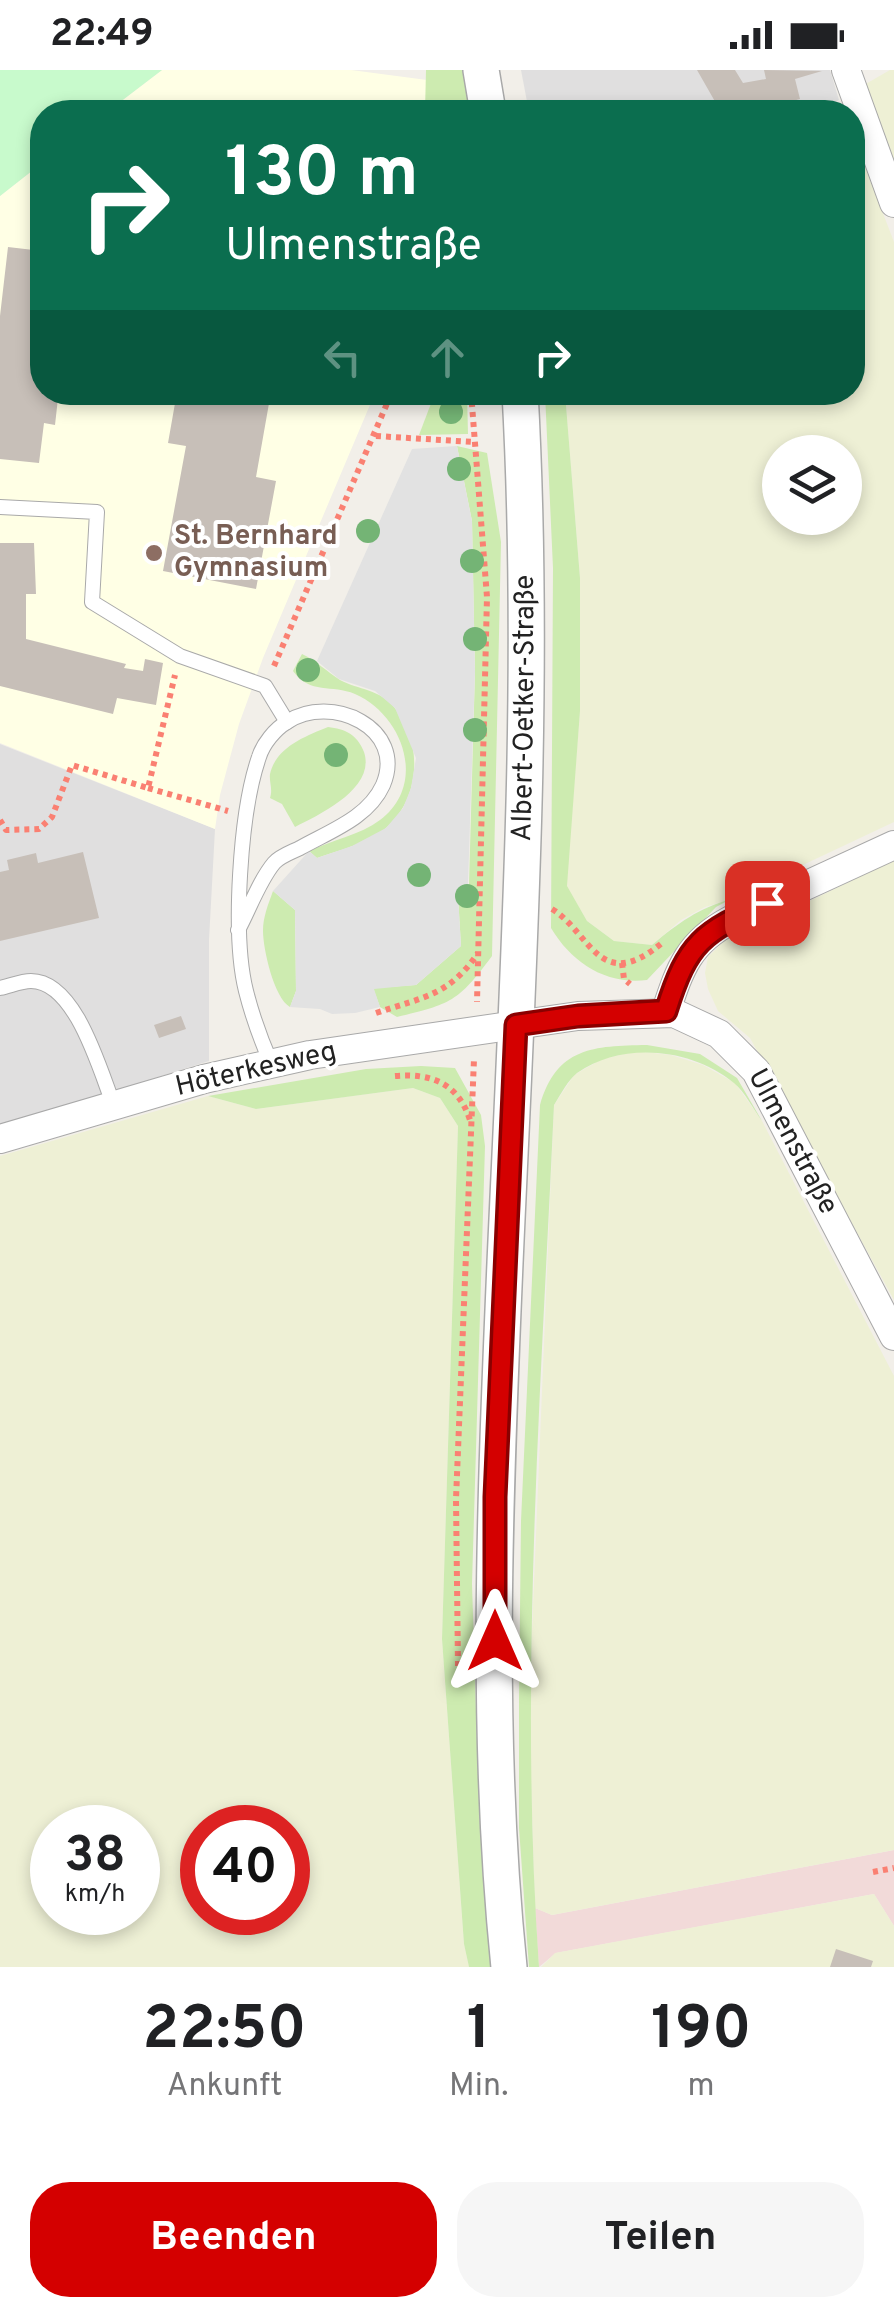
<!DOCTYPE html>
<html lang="de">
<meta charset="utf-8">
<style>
body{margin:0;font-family:Overpass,sans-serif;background:#f6f6f6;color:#202124;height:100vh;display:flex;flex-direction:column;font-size:38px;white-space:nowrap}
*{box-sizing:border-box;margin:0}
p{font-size:32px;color:#757577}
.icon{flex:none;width:55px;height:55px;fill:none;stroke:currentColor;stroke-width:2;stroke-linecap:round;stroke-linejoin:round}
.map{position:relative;height:1897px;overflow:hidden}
.details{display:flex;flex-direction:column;background:#fff;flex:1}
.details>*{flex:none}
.top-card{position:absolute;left:30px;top:30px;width:835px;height:305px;border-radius:40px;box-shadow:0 5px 15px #0003;background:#0b6e4f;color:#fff;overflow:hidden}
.tools{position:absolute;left:762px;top:365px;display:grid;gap:20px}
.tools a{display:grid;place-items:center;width:100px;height:100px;border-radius:50%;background:#fff;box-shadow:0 5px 15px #0003;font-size:50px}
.speed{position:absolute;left:30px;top:1735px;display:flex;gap:20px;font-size:50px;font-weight:700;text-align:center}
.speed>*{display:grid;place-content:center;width:130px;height:130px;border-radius:50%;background:#fff;box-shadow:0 5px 15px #0003;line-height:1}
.speed small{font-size:25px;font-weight:400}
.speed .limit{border:15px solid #d22;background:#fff;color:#111}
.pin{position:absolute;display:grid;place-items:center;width:85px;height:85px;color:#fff;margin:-42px;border-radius:20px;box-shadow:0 5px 15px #0006}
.me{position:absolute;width:110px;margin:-55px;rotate:0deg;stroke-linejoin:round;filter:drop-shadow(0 0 8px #0008)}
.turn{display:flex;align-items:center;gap:35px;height:210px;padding:0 30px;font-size:45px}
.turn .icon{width:130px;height:130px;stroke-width:2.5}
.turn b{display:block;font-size:70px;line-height:85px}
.lanes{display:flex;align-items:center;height:95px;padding:0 30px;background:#0003;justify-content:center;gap:50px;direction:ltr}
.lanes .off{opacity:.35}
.eta{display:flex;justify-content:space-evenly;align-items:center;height:170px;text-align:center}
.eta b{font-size:60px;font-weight:700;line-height:70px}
.button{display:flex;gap:20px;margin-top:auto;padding:20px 30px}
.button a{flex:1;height:115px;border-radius:40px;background:#d40000;color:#fff;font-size:40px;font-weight:700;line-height:115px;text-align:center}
.button a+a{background:#f6f6f6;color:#202124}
.status{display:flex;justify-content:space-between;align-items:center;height:70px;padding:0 50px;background:#fff;direction:ltr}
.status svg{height:28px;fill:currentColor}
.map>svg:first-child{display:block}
.residential{fill:#e0dfdf}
.commercial{fill:#f2dad9}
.education{fill:#ffffe5}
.farmland{fill:#eef0d5;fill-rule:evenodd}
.grass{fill:#cdebb0}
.park{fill:#c8facc}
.parking{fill:#e2e2e2}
.building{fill:#c7bfb8}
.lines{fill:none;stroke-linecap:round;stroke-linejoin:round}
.service-casing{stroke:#a9a9a9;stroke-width:16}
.minor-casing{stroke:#a9a9a9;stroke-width:30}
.tertiary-casing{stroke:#a9a9a9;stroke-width:38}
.path{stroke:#fa8072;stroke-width:6;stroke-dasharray:5 5;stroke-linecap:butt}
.service{stroke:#fff;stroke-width:14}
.minor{stroke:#fff;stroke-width:28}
.tertiary{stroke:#fff;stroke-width:35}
.tree{fill:#74b475}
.route-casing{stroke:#8a0000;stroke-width:25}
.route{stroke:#d40000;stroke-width:18}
.education-dot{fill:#8d6e63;stroke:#fff;stroke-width:4}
.labels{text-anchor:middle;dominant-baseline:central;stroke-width:8;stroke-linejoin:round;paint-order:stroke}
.education-label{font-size:28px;font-weight:bold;fill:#785e54;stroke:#fff;text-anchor:start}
.street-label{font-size:28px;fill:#222;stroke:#fff}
</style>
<div class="status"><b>22:49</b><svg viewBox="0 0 49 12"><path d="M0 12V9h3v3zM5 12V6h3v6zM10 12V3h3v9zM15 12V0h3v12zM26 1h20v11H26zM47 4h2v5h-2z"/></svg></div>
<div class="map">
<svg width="894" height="1897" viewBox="0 0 894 1897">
<rect width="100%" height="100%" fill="#f2efe9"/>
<g class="residential">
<path d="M521 0H830L839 30 817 42H529Z"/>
<path d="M0 674 215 759 209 870V991L0 1057Z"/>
</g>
<path class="commercial" d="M894 1780V1856L874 1824 556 1883 539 1897 535 1838 552 1845Z"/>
<g class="education">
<path d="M162 0H351L427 10 425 42H107Z"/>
<path d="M42 93V322L375 323 263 588 239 654 220 725 215 759 0 673V126Z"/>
</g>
<g class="farmland">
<path d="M890 0H894V92L864 15Z"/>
<path d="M853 65 894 172V752L731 829 705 837 681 850 652 875 614 871 587 851 566 816 580 641V508L565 323 852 322ZM780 382H845V448H780Z"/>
<path d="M894 790V1230L750 968 718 941 708 919 705 903 708 887 729 866 787 842Z"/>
<path d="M636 981 671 985 703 995 735 1013 762 1051 894 1306V1780L552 1845 535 1838 530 1682 532 1561 554 1035 574 1005 602 989Z"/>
<path d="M413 1018 440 1028 458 1056 442 1569 464 1874 469 1897H0V1086L208 1026 256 1039ZM52 1758H138V1842H52ZM202 1758H288V1842H202Z"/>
<path d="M874 1824 894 1856V1897H541L555 1883Z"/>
</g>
<g class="grass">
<path d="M426 0H463L469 42H425Z"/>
<path d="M435 323H467L468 364 419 365Z"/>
<path d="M545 323H565L580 508V641L567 816 587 851 614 871 652 875C678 853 699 838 731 829L716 837 647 910C606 915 572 893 551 858L553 498Z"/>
<path d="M457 376 487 383 501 472 492 886C458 932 451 934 397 947L380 937 373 918 416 915 461 876 458 826 469 814 475 602 472 451Z"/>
<path d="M302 584C317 591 327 602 340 610 359 620 379 619 394 637 423 671 421 727 387 757 369 773 340 780 317 788L309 781C332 770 360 765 380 750 428 714 403 645 355 624 332 614 310 625 293 601Z"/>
<path d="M328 657C345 659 357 664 364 682 376 718 321 744 295 757L282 734 270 728C273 719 269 712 270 704 276 677 306 666 328 657Z"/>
<path d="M273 821 295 840 296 921 290 937C274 928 263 879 263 861 263 847 268 835 273 821Z"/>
<path d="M647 975 700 984 737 1008 762 1051C753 1039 745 1022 734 1013 692 978 622 971 577 1003 568 1010 561 1024 554 1035 541 1322 519 1610 539 1897H529L519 1758V1630L521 1451 540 1035C557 977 593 976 647 975Z"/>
<path d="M421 996 455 998 481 1045 485 1076 472 1514 477 1671 492 1897H469L464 1874 442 1569 458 1056 440 1028 413 1018 256 1039 208 1026 366 999Z"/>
</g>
<path class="park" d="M0 0H162L107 42H42V93L0 126Z"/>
<path class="parking" d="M457 376 472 451 475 602 468 814 458 826 461 876 416 915 374 919 380 937 355 943 332 944 320 939 290 937 296 921 295 840 273 821 309 781 317 788 352 776 386 758 403 738 411 718 416 688 395 638 375 621 339 609 317 591 412 379Z"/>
<g class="building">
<path d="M697 0H735L743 13 766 9 764 0 822 1 795 9 800 29 774 36 773 30 753 33 738 42H721Z"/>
<path d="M8 177 42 181V322H47V327L58 328 55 355 44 353 39 393 0 389V246Z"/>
<path d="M177 322H271L256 407 276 411 256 519 163 501 186 376 168 373Z"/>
<path d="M0 473H34L36 524H26V569L126 594 124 598 143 601 145 589 163 593 156 635 117 628 113 644 0 616Z"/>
<path d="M83 782 99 848 0 871V802L9 800 7 790 36 783 38 793Z"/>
<path d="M181 946 186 959 159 968 154 955Z"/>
<path d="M836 1879 873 1891 871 1897H830Z"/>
</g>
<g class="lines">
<g class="service-casing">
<g id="service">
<path d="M0 437 97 442 92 532 180 586 265 616 287 652"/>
<path d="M238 860C249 840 259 811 274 793 280 786 292 782 300 778 330 761 368 748 383 715 407 658 331 623 287 652 275 659 263 674 259 687 240 742 232 865 246 921 252 945 261 970 271 993"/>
<path d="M0 918C10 916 21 911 31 911 76 911 100 1001 114 1036"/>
</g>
</g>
<g class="minor-casing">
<g id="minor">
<path d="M846 0 894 133"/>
<path d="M666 941C680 898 689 872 731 850L894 775"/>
<path d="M0 1069 204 1009 310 985 578 946 674 943 719 964 756 1001 894 1266"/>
</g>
</g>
<g class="tertiary-casing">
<g id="tertiary">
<path d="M481 0 488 42"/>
<path id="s1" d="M509 1897C485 1663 495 1427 505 1193 518 903 536 612 520 322"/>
</g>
</g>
<g class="path">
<path d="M471 322 487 527 477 932"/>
<path d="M376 366 474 372"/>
<path d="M274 596 392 322"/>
<path d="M148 718 228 741"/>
<path d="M0 750 6 760 39 759 52 747 72 695 148 718 175 605"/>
<path d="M552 839C591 863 599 925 662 873"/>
<path d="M622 893 624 909 630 914"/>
<path d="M376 943C423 927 449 926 478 883"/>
<path d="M395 1006C431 1003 458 1013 470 1050"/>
<path d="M458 1596 456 1429 474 989"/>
<path d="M873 1802 894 1798"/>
</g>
<use href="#service" class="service"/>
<use href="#minor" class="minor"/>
<use href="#tertiary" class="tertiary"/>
</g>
<g class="tree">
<circle cx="451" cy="342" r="12"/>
<circle cx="459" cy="399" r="12"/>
<circle cx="368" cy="461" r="12"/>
<circle cx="472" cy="491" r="12"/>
<circle cx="475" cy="569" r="12"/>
<circle cx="308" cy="600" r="12"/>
<circle cx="475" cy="660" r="12"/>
<circle cx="336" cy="685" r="12"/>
<circle cx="419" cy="805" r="12"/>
<circle cx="467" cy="826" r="12"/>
</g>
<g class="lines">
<g class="route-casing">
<path id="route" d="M495 1571V1427L516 955 578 946 666 941C688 871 702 863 767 833"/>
</g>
<use href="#route" class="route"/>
</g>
<circle class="education-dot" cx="154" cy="483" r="10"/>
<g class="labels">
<g class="education-label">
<text x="174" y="467">St. Bernhard<tspan x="174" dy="32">Gymnasium</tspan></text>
</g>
<g class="street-label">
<text stroke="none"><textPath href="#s1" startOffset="1260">Albert-Oetker-Straße</textPath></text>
<text transform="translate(256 1000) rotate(-13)">Höterkesweg</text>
<text transform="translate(792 1072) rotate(62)">Ulmenstraße</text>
</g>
</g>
</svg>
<div class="tools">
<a><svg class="icon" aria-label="layers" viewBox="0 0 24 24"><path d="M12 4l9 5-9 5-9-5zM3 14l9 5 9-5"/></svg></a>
</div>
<div class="speed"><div>38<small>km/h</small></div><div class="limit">40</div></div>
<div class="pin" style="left:767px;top:833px;background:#d93025"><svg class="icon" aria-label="arrive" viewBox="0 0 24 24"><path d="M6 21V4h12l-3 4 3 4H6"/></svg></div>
<svg class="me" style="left:495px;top:1571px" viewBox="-20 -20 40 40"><path d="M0-17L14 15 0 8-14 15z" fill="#d40000" stroke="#fff" stroke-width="4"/></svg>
<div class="top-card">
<div class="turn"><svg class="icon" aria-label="right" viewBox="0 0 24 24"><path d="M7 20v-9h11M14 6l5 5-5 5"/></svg><div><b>130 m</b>Ulmenstraße</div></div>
<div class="lanes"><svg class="icon off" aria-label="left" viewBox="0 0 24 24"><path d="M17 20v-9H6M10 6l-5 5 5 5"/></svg><svg class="icon off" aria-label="ahead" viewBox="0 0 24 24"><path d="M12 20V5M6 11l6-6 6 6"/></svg><svg class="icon" aria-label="right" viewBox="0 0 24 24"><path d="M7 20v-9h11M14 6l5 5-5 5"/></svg></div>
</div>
</div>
<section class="details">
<div class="eta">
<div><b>22:50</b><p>Ankunft</p></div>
<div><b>1</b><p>Min.</p></div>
<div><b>190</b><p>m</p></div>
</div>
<div class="button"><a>Beenden</a><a>Teilen</a></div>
</section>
